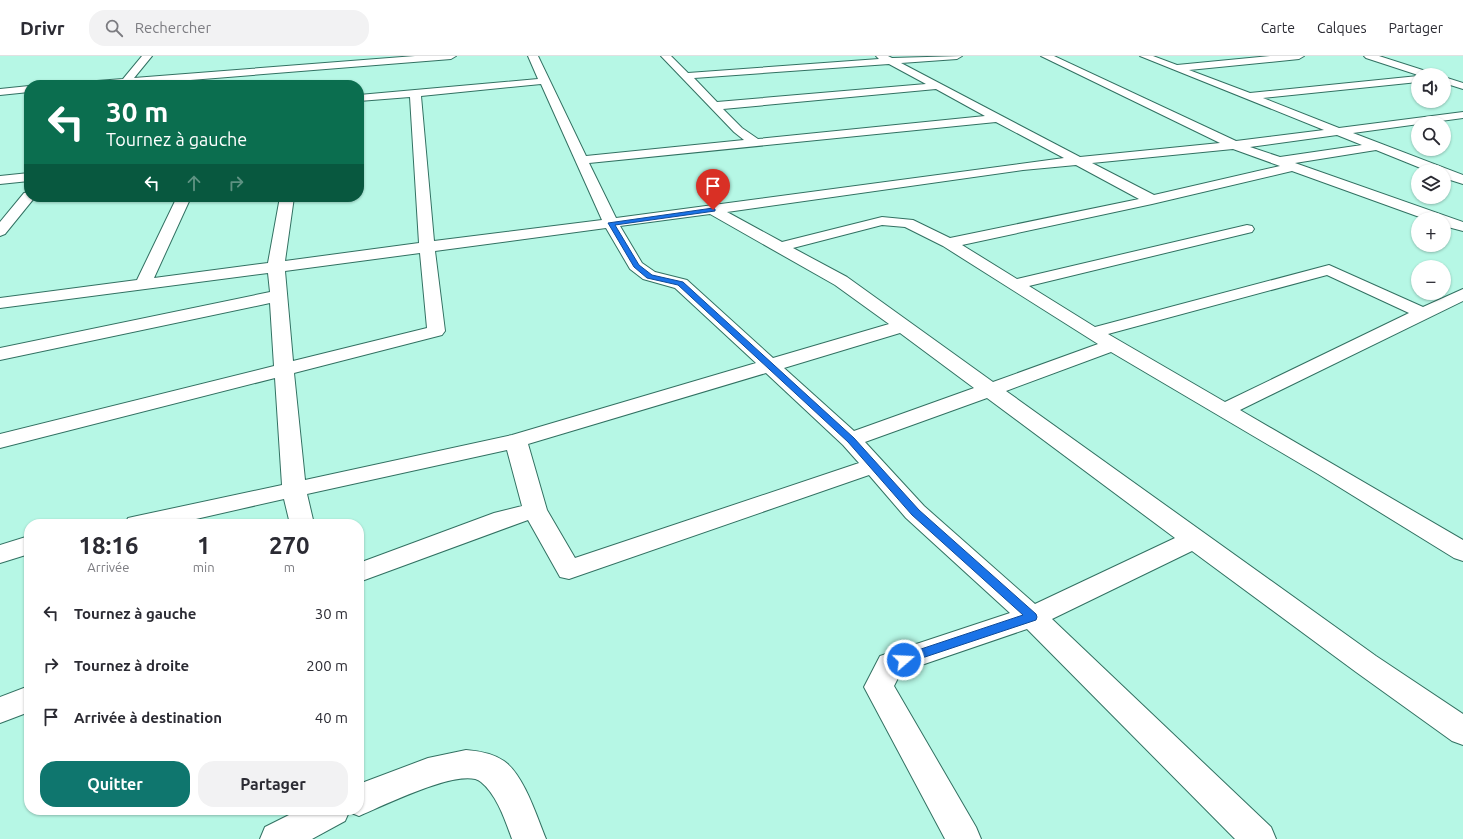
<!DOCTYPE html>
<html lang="fr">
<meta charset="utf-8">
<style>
body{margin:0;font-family:Ubuntu,sans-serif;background:#f2f2f3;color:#2b2b33;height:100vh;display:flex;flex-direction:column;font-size:15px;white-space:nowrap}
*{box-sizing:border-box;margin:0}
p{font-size:13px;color:#7c7c81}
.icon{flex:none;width:22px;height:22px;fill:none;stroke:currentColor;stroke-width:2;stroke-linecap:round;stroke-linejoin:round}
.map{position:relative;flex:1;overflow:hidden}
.side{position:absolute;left:24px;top:463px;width:340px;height:296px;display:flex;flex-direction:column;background:#fff;border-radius:16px;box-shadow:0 1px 3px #0004}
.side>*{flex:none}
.top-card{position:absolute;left:24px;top:24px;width:340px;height:122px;border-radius:16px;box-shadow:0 1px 3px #0004;background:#0b6e4f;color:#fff;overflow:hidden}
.buttons{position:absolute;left:1411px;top:12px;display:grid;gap:8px}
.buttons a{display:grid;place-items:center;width:40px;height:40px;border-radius:50%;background:#fff;box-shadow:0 1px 3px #0004;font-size:20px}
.pin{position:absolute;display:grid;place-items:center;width:34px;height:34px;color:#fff;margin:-41px -17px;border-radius:50% 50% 50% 0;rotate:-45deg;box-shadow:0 0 4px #0007}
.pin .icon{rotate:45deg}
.me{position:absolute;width:44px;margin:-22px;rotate:71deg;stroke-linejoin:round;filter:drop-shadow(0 0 3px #0008)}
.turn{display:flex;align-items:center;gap:14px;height:84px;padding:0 16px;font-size:18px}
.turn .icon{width:52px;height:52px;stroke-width:2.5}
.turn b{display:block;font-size:28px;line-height:34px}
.lanes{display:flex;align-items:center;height:38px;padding:0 16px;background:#0003;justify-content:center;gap:20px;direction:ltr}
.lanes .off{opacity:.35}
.eta{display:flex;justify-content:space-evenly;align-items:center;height:68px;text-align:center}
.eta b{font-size:24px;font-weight:700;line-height:28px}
.primary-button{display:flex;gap:8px;margin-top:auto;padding:8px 16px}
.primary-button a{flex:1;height:46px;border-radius:16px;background:#0f766e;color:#fff;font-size:16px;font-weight:700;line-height:46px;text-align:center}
.primary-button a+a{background:#f2f2f3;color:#2b2b33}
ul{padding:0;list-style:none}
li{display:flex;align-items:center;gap:12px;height:52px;padding:0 16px}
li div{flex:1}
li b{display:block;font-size:15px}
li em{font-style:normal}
header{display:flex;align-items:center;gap:24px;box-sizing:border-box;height:56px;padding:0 20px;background:#fff;border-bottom:1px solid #e1e1e2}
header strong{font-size:19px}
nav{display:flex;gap:22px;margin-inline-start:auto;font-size:14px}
.search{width:280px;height:36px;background:#f2f2f3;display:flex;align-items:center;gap:10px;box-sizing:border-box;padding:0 14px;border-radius:16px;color:#7c7c81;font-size:15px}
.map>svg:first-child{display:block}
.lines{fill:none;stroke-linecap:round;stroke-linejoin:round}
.minor-casing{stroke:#327162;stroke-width:2}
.minor{fill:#fff;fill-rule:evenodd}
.route{fill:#1a73e8;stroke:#114b97}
</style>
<header>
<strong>Drivr</strong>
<div class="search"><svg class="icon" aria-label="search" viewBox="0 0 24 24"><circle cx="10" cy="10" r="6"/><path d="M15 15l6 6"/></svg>Rechercher</div>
<nav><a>Carte</a><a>Calques</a><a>Partager</a></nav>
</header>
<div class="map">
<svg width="1463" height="783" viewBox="0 0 1463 783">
<rect width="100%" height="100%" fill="#b6f7e5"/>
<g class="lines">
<g class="minor-casing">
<g id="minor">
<path d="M142 0H152L134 22 415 0H456L451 3 128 29H79L84 26 123 23Z"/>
<path d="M528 0H538L586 100 744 84 734 76 661 0H671L688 17 879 3 876 0H888L892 2 962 0 957 3 901 7 1080 101 1220 87 1041 0H1054L1236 85 1324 74 1140 0H1153L1177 9 1270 0H1304L1299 3 1189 14 1250 37 1418 20V26L1263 42 1339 72 1463 56V62L1353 77 1463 119V128L1444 122V115H1428L1376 94 1295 107 1463 166V175L1444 170V163H1425L1292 115 1152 148 962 189 1017 223 1247 169 1252 170 1254 173 1252 176 1029 230 1095 271 1329 209 1423 251 1463 233V245L1240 354 1463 484V505L1454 502 1318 418 1111 296 1006 335 1376 600 1463 658V689L1452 685 1356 616 1192 495 1052 563 1271 771 1276 783H1235L1027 573 901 616 894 630 976 771 981 783H945L864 631 880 600 1010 557 906 462 869 419 569 523 560 521 528 464 359 526V507L494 457 522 450 507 394 307 438 314 468H290L284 443 174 468H125L128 462 137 460 282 429 275 322 0 392V378L274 310 270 247 0 304V292L270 236 268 217 0 252V242L137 224 177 141H191L154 222 268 207 280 141H294L285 205 419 187 410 41 359 45V39L538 23ZM889 8 926 28 717 46 694 22ZM541 28 602 164 434 185 421 40ZM936 33 985 60 758 83 742 72 723 53ZM996 66 1064 102 616 162 589 107ZM1337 79 1362 89 1280 101 1250 91ZM1233 93 1280 110 1154 139 1092 107ZM1076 109 1139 143 950 182 913 164 882 161 782 186 727 156 1023 114ZM710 158 835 229 889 268 773 302 687 224 655 216 642 207 620 170ZM882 169 905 171 943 190 1098 288 993 326 847 221 793 192ZM606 172 630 213 643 223 675 232 756 307 512 379 305 424 294 317 442 279 445 275 435 195ZM420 197 427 272 293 305 285 215ZM1327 219 1409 257 1225 346 1108 278ZM900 277 974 332 854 375 784 312ZM766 317 843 389 859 407 575 502 547 454 528 388ZM987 342 1175 482 1035 548 924 450 865 386Z"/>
<path d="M1364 0H1379L1432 17 1433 19H1418L1366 2Z"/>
<path d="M1444 21 1463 27V33L1444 27Z"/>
<path d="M29 30V36L0 39V33Z"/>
<path d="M29 117V125L0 128V120Z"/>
<path d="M29 136V141H35L5 178 0 180V166L24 137Z"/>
<path d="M29 480V498L0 507V489Z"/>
<path d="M29 630V656L0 667V641Z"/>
<path d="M466 694C479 695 492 697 504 705 524 719 537 761 546 783H512C505 764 497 739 481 726 462 710 381 751 359 760L349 756 345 765 312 783H260L265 771 299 754H359V728L428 702Z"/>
</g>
</g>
<use href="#minor" class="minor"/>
</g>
<path class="route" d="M713 152 715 153V155L615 169 639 209 652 219 683 226 854 382 919 454 1036 558 1037 561 1036 564 904 608 900 607 898 604 900 600 1023 559 912 459 848 386 678 229 647 222 634 211 608 167Z"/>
</svg>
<div class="buttons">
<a><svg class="icon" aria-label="sound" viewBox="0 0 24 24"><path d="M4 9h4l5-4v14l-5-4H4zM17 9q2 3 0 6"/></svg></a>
<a><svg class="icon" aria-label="search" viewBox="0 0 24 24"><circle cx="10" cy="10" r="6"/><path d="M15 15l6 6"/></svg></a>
<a><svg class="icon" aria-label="layers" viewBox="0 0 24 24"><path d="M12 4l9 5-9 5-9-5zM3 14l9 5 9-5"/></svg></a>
<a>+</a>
<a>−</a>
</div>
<div class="pin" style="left:713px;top:154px;background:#d93025"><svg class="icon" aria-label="arrive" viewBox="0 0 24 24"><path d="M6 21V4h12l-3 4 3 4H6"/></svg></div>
<svg class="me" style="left:904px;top:604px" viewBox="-20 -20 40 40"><circle r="17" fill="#1a73e8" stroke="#fff" stroke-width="3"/><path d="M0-11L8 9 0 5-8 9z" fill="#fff"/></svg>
<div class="top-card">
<div class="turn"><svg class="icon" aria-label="left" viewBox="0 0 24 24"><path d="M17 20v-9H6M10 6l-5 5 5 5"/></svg><div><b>30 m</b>Tournez à gauche</div></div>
<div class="lanes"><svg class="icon" aria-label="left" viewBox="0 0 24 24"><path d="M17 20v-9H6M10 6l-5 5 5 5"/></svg><svg class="icon off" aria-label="ahead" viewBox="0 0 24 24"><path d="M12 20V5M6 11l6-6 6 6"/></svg><svg class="icon off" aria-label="right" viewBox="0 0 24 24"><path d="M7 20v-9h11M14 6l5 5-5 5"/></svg></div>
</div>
<section class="side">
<div class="eta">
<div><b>18:16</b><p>Arrivée</p></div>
<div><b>1</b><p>min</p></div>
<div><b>270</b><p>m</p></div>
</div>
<ul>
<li><svg class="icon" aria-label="left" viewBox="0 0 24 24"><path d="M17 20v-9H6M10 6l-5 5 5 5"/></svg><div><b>Tournez à gauche</b></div><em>30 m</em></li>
<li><svg class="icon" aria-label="right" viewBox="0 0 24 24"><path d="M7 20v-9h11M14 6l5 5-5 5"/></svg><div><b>Tournez à droite</b></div><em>200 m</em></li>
<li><svg class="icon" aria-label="arrive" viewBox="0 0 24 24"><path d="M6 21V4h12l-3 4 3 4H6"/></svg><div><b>Arrivée à destination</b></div><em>40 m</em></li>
</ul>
<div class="primary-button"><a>Quitter</a><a>Partager</a></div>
</section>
</div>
